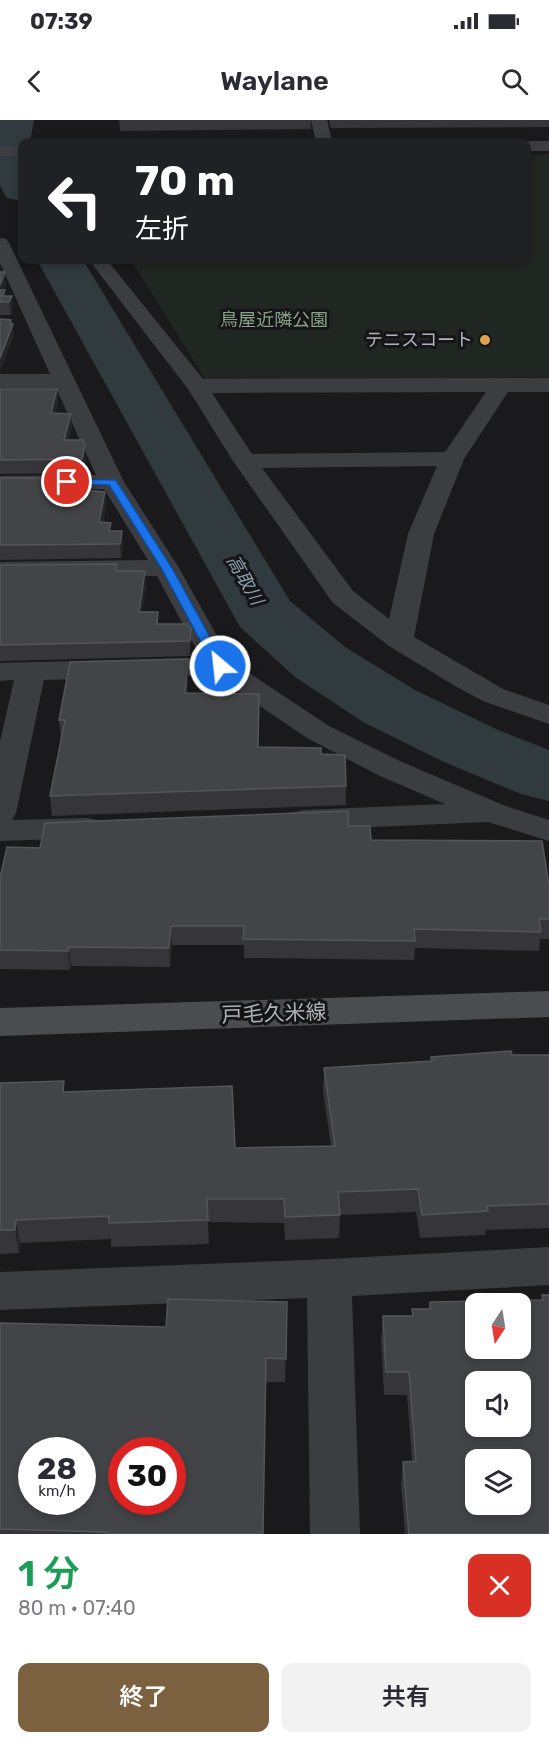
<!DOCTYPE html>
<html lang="ja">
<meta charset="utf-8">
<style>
body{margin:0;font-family:Rubik,"Noto Sans JP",sans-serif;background:#f2f2f3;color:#2b2b33;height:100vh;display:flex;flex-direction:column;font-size:22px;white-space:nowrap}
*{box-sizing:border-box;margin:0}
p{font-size:20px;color:#7c7c81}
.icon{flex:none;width:33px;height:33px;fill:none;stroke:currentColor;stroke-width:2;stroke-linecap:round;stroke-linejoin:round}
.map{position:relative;height:1414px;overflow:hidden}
.drawer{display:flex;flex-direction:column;background:#fff;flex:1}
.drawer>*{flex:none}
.top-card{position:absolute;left:18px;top:18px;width:513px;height:126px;border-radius:12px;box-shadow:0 3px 9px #0003;background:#202124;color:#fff;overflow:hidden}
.needle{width:39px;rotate:192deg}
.controls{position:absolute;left:465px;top:1173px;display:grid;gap:12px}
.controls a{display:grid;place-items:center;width:66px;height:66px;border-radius:12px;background:#fff;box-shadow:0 3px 9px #0003;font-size:30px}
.speed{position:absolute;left:18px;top:1317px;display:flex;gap:12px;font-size:30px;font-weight:700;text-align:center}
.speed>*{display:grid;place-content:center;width:78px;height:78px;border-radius:50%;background:#fff;box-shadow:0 3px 9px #0003;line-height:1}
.speed small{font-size:15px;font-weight:400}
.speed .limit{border:9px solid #d22;background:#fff;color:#111}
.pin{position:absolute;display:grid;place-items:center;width:51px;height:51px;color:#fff;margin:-26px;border:3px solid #fff;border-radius:50%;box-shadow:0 2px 6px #0007}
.me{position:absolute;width:66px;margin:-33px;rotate:332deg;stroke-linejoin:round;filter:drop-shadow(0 0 4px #0008)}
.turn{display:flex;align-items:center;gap:21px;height:126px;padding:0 18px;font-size:27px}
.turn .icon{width:78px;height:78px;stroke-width:2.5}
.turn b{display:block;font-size:42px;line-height:51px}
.round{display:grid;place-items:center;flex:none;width:63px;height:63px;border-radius:12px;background:#f2f2f3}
.head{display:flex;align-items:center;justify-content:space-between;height:102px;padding:0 18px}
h1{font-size:36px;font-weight:600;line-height:45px;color:#1e9e55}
.cta{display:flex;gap:12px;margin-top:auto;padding:12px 18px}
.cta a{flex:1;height:69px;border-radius:12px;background:#7b6140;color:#fff;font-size:24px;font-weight:600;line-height:69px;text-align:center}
.cta a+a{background:#f2f2f3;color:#2b2b33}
.status{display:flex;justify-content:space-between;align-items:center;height:42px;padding:0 30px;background:#fff;direction:ltr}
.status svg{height:16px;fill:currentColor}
header{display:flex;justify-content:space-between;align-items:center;height:78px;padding:0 18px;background:#fff;font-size:27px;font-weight:600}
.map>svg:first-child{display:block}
.green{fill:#202621}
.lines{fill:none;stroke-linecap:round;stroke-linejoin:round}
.river{fill:#313a3f;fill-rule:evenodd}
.minor{fill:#3b3d40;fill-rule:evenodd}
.tertiary{fill:#3b3d40;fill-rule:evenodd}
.secondary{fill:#4a4c50;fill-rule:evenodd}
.wall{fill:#36363a}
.shaded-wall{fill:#252528}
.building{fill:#434447;stroke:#545559;stroke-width:1.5;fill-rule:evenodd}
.route{fill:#1a73e8;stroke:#114b97;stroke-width:1.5}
.poi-dot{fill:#dda351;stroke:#151517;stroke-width:2}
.labels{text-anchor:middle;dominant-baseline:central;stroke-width:6;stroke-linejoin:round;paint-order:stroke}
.far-park-label{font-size:18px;fill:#88a288;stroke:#151517}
.far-poi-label{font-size:18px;fill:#aeb3ba;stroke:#151517;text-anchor:end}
.far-water-label{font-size:18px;font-style:italic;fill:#8aa1b0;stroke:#151517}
.street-label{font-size:21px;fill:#aeb3ba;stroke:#151517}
</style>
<div class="status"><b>07:39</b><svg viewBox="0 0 49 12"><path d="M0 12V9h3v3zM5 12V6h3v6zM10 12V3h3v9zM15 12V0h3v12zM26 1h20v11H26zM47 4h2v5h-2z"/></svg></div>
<header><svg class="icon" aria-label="back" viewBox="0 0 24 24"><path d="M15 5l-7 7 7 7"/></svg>Waylane<svg class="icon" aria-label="search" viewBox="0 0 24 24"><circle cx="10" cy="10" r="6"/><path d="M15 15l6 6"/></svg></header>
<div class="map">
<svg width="549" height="1414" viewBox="0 0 549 1414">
<rect width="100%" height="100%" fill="#1a1a1c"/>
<path class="green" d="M549 34V257L207 262 131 140H526L527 35Z"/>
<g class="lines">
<g class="river">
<path d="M0 0H34L30 22H22V81L7 78 0 66Z"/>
<path d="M37 140H83L290 481 345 527 415 570 498 610 549 630V681L521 674 444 642 363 602 295 557 240 507Z"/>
</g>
<g class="minor">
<path d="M311 0H327L332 22H316Z"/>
<path d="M0 118 6 119 9 123 124 362 179 448 231 541 329 606 402 642 503 685 549 700V721L488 702 304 710 292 707 288 700 292 693 304 690 445 684 380 656 307 618 214 555 44 560 16 693 12 700 88 698 100 701 105 708 100 715 88 718 0 721V622L14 560 0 561V543L201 538 157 456 0 458V442L148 440 104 369 0 370V356L96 355 56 268H0V254H50L0 143Z"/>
<path d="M89 140H107L203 259 549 258V272H508L464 339 434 414 414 517 503 569 549 585V604L483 581 455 566 389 526 333 483 233 341 188 269ZM486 272 445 332 252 334 212 273ZM437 346 408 414 389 499 353 471 262 348Z"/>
<path d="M549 1127V1165L352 1176 360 1414H310L307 1178 0 1190V1152L329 1139Z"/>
</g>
<g class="tertiary">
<path d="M526 21H549V31H526V22H521Z"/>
<rect x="0" y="26" width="22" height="10"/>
</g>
<path class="secondary" d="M549 871V897L0 916V888Z"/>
</g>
<g class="wall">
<path d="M119 0H311V9L120 11Z"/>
<path d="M329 0H549V7L331 8Z"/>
<path d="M0 152 6 164 4 170H5V176L13 188 11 195H0Z"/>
<path d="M0 269H57L58 282 55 293 71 294 72 308 68 320 86 339 83 353 0 354Z"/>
<path d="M0 358H77L78 369 106 386 103 402 111 411H122L123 426 121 438 0 440Z"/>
<path d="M117 444 118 451 146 466 142 492 159 504H188L191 524 190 536 0 541V445Z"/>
<path d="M188 539V558L187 573 259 593 258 627 321 634 346 666V685L52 696 50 676 61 619 59 600Z"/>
<path d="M348 706 371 720 549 765V819H540L539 831 415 828 414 840 244 838V825H172L170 847 71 846 70 850 0 849V758L40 728Z"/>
<path d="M549 935V1108L486 1110 485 1115 420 1118 416 1092 340 1095 339 1118 285 1120 284 1103 208 1102 209 1124 111 1127V1119L20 1123 19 1133 0 1134V963L65 972 235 1028 331 1026 323 971 324 948 430 941 431 937Z"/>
<path d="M542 1175H549V1414H405L401 1365 403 1342 412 1341 407 1275H384L381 1219 383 1196H412V1189H429L430 1182 541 1180Z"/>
<path d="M287 1182 285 1262H266L263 1414H0V1203L166 1207Z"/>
</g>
<g class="shaded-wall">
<path d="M5 152 6 164 0 181V165Z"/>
<path d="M12 176 13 188 11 195 9 182Z"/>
<path d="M11 200 12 207 13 204 14 216 0 252V238Z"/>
<path d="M57 269 58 282 52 306 51 293Z"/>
<path d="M71 294 72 308 65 334 64 320Z"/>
<path d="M85 325 86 339 83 353 82 339Z"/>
<path d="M77 358 78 371 75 369Z"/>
<path d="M105 372 106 386 100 417 99 402Z"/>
<path d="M122 411 123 426 121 438 120 424Z"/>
<path d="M145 451 146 466 140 507 139 492Z"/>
<path d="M191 509V524L190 536V521Z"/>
<path d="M188 539V558L185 592V573Z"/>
<path d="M171 806 172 825 170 847 169 828Z"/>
<path d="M69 827 71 846 70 850 68 831Z"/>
<path d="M16 1100 20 1123 19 1133 15 1110Z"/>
</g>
<g class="building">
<path d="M0 152H5L0 165Z"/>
<path d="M0 170H5L2 176H12L9 182H0Z"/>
<path d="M0 199 11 200 10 204H13L0 238Z"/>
<path d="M0 269H57L51 293 71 294 64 320H83L85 325 82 339 0 340Z"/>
<path d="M0 358H77L75 369 105 372 99 402 111 403 109 411H122L120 424 0 425Z"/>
<path d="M117 444 116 451H145L139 492H158L157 504H188L191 509 190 521 0 525V445Z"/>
<path d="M188 539 185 573 259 574 258 627 321 628V634L345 635 346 666 50 676 65 600H59L70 542Z"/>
<path d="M348 691V706H370L371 720 542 721 549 765V799H539L541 812 414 809 415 821 243 819 244 806H171L169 828 69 827 68 831 0 830V758L7 727 40 728 45 703Z"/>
<path d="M511 931 512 935H549V1084L487 1086 488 1091 422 1095 418 1069 338 1072 340 1095 285 1097 284 1079H207L208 1100 109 1103V1096L16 1100 15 1110H0V963L64 961 63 972 232 966 235 1028 335 1026 324 948 432 941 431 937Z"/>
<path d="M542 1175H549V1414H409L403 1342 416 1341 409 1252H386L383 1196H413L412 1189H430V1182L543 1180ZM476 1184H520V1228H476ZM476 1262H520V1306H476ZM476 1340H520V1384H476Z"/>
<path d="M168 1179 287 1182 286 1239 266 1238 263 1414H106V1412L0 1409V1203L166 1207ZM32 1330H82V1382H32ZM122 1330H172V1382H122Z"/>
</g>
<path class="route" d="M67 359 116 360 172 448 226 546 224 549 220 550 214 546 161 448 109 365 64 364 62 362Z"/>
<circle class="poi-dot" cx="485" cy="220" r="6"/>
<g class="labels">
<g class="far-park-label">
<text x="274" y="200">鳥屋近隣公園</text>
</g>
<g class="far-poi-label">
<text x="473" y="220">テニスコート</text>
</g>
<g class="far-water-label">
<text transform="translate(245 460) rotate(60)">高取川</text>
</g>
<g class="street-label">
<text transform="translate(274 893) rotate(-2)">戸毛久米線</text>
</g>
</g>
</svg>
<div class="controls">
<a><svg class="needle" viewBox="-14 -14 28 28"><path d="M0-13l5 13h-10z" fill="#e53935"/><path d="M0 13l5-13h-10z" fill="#7c7c81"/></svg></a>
<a><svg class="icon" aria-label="sound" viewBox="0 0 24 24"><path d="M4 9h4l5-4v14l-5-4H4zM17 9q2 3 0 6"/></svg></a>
<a><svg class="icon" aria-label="layers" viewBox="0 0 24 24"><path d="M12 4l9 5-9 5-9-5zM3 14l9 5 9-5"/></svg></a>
</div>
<div class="speed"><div>28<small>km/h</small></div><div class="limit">30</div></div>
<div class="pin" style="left:67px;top:362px;background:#d93025"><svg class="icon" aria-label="arrive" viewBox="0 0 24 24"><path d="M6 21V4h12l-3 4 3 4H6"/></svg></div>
<svg class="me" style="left:220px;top:546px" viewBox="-20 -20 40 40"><circle r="17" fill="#1a73e8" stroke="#fff" stroke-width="3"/><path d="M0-11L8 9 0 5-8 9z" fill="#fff"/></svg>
<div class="top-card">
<div class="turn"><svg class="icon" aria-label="left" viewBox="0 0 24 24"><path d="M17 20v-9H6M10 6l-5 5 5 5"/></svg><div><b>70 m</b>左折</div></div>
</div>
</div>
<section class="drawer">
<div class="head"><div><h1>1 分</h1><p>80 m · 07:40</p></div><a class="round" style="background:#d93025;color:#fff"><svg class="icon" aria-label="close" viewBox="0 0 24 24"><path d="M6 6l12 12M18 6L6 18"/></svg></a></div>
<div class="cta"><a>終了</a><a>共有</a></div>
</section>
